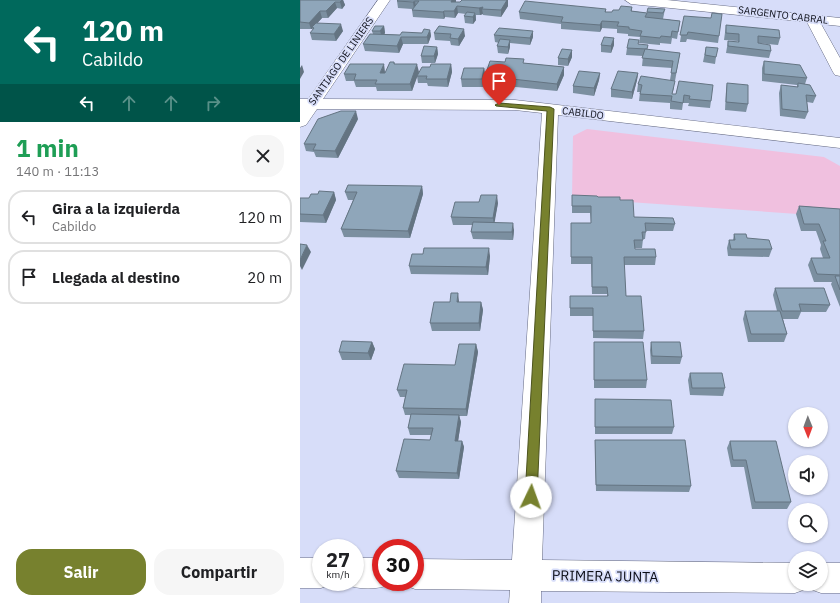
<!DOCTYPE html>
<html lang="es">
<meta charset="utf-8">
<style>
body{margin:0;font-family:"IBM Plex Sans",sans-serif;background:#f6f6f6;color:#202124;height:100vh;display:flex;flex-direction:column;font-size:15px;white-space:nowrap}
*{box-sizing:border-box;margin:0}
p{font-size:13px;color:#757577}
.icon{flex:none;width:22px;height:22px;fill:none;stroke:currentColor;stroke-width:2;stroke-linecap:round;stroke-linejoin:round}
.map{position:relative;flex:1;overflow:hidden}
.side{display:flex;flex-direction:column;background:#fff;width:300px}
.side>*{flex:none}
.hud{background:#00695c;color:#fff;overflow:hidden}
.needle{width:26px;rotate:179deg}
.tools{position:absolute;left:488px;top:407px;display:grid;gap:8px}
.tools a{display:grid;place-items:center;width:40px;height:40px;border-radius:50%;background:#fff;box-shadow:0 1px 3px #0004;font-size:20px}
.speed{position:absolute;left:12px;top:539px;display:flex;gap:8px;font-size:20px;font-weight:700;text-align:center}
.speed>*{display:grid;place-content:center;width:52px;height:52px;border-radius:50%;background:#fff;box-shadow:0 1px 3px #0004;line-height:1}
.speed small{font-size:10px;font-weight:400}
.speed .limit{border:6px solid #d22;background:#fff;color:#111}
.pin{position:absolute;display:grid;place-items:center;width:34px;height:34px;color:#fff;margin:-41px -17px;border-radius:50% 50% 50% 0;rotate:-45deg;box-shadow:0 0 4px #0007}
.pin .icon{rotate:45deg}
.me{position:absolute;width:44px;margin:-22px;rotate:3deg;stroke-linejoin:round;filter:drop-shadow(0 0 3px #0008)}
.turn{display:flex;align-items:center;gap:14px;height:84px;padding:0 16px;font-size:18px}
.turn .icon{width:52px;height:52px;stroke-width:2.5}
.turn b{display:block;font-size:28px;line-height:34px}
.lanes{display:flex;align-items:center;height:38px;padding:0 16px;background:#0003;justify-content:center;gap:20px;direction:ltr}
.lanes .off{opacity:.35}
.round{display:grid;place-items:center;flex:none;width:42px;height:42px;border-radius:16px;background:#f6f6f6}
.headline{display:flex;align-items:center;justify-content:space-between;height:68px;padding:0 16px}
h1{font-size:24px;font-weight:700;line-height:30px;color:#1e9e55}
.action{display:flex;gap:8px;margin-top:auto;padding:8px 16px}
.action a{flex:1;height:46px;border-radius:16px;background:#77812e;color:#fff;font-size:16px;font-weight:700;line-height:46px;text-align:center}
.action a+a{background:#f6f6f6;color:#202124}
ul{padding:0;list-style:none}
li{display:flex;align-items:center;gap:12px;height:54px;margin:0 8px 6px;padding:0 8px;border:2px solid #e0e0e0;border-radius:16px}
li div{flex:1}
li b{display:block;font-size:15px}
li em{font-style:normal}
main{display:flex;flex:1;min-height:0}
.map>svg:first-child{display:block}
.green{fill:#f0c0df}
.lines{fill:none;stroke-linecap:round;stroke-linejoin:round}
.street-casing{stroke:#666b83;stroke-width:1}
.secondary-casing{stroke:#666b83;stroke-width:1}
.street{fill:#fff;fill-rule:evenodd}
.secondary{fill:#fff;fill-rule:evenodd}
.wall{fill:#7b8fa0}
.shaded-wall{fill:#647482}
.building{fill:#8fa6ba;stroke:#647482}
.route{fill:#77812e;stroke:#4d541e}
.labels{text-anchor:middle;dominant-baseline:central;stroke-width:3.5;stroke-linejoin:round;paint-order:stroke}
.far-street-label{font-size:10px;fill:#0c0e17;stroke:#d7ddf9}
.near-street-label{font-size:14px;fill:#0c0e17;stroke:#d7ddf9}
</style>
<main>
<section class="side">
<div class="hud">
<div class="turn"><svg class="icon" aria-label="left" viewBox="0 0 24 24"><path d="M17 20v-9H6M10 6l-5 5 5 5"/></svg><div><b>120 m</b>Cabildo</div></div>
<div class="lanes"><svg class="icon" aria-label="left" viewBox="0 0 24 24"><path d="M17 20v-9H6M10 6l-5 5 5 5"/></svg><svg class="icon off" aria-label="ahead" viewBox="0 0 24 24"><path d="M12 20V5M6 11l6-6 6 6"/></svg><svg class="icon off" aria-label="ahead" viewBox="0 0 24 24"><path d="M12 20V5M6 11l6-6 6 6"/></svg><svg class="icon off" aria-label="right" viewBox="0 0 24 24"><path d="M7 20v-9h11M14 6l5 5-5 5"/></svg></div>
</div>
<div class="headline"><div><h1>1 min</h1><p>140 m · 11:13</p></div><a class="round"><svg class="icon" aria-label="close" viewBox="0 0 24 24"><path d="M6 6l12 12M18 6L6 18"/></svg></a></div>
<ul>
<li><svg class="icon" aria-label="left" viewBox="0 0 24 24"><path d="M17 20v-9H6M10 6l-5 5 5 5"/></svg><div><b>Gira a la izquierda</b><p>Cabildo</p></div><em>120 m</em></li>
<li><svg class="icon" aria-label="arrive" viewBox="0 0 24 24"><path d="M6 21V4h12l-3 4 3 4H6"/></svg><div><b>Llegada al destino</b></div><em>20 m</em></li>
</ul>
<div class="action"><a>Salir</a><a>Compartir</a></div>
</section>
<div class="map">
<svg width="540" height="603" viewBox="0 0 540 603">
<rect width="100%" height="100%" fill="#d7ddf9"/>
<path class="green" d="M287 129 524 157 540 166V217L272 198 273 136Z"/>
<g class="lines">
<g class="street-casing">
<g id="street">
<path d="M78 0H90L23 99 215 100 540 138V148L258 115 242 560 495 563V584H508L506 589 495 593 241 591V603H209L210 590 115 589 104 585 103 582H115V559L212 560 242 113 215 110 17 109 6 125 0 127V99H8Z"/>
<path d="M0 558H21V582H33L32 584 21 588H0Z"/>
<path d="M55 558H81V582H93L92 584C76 590 60 590 44 584L43 582H55Z"/>
<path d="M521 563H540V593H521L510 589 508 584H521Z"/>
</g>
</g>
<g class="secondary-casing">
<path id="secondary" d="M325 0H367L540 18V26L521 24 540 58V76L535 75 533 72 507 22 331 4Z"/>
</g>
<use href="#street" class="street"/>
<use href="#secondary" class="secondary"/>
</g>
<g class="wall">
<path d="M0 0H43L45 5 42 9 37 8 28 18H22L17 23 43 31 36 41 12 40 10 33 13 30 12 29H0Z"/>
<path d="M98 0H156V2H160L162 0H208V6L201 17 183 15V14L180 15H176V20L173 24 165 23 164 16 166 14 158 13 155 18 145 17 144 19 113 17 112 10V9L98 8 97 1Z"/>
<path d="M332 7V11L347 13 346 17 347 12 365 9 363 19 380 21 377 39 372 38 371 44 360 43V45L339 43 340 37 328 36V34L317 33V29L302 28 300 32 261 29V24L220 19 219 12 306 9V12H312Z"/>
<path d="M384 16 419 36 418 43 387 39 386 42H380Z"/>
<path d="M426 25 480 38 478 45 458 43 471 51 469 58 426 53 428 41 438 42V41L424 40Z"/>
<path d="M84 26 85 33 84 34 100 35 122 33 130 30 131 36 128 44H103L99 53 65 51 63 44 73 34 72 31Z"/>
<path d="M139 26 165 36 159 46 151 45 150 41 135 40 134 33Z"/>
<path d="M194 35 233 37 230 45 210 43V47L208 54 198 53 197 46 199 43 195 42Z"/>
<path d="M339 44 347 50 380 53 375 81 370 80 372 68 342 66 343 56 326 55 327 48Z"/>
<path d="M301 45H314L311 53 301 52Z"/>
<path d="M137 47 138 54 135 63H122L121 56Z"/>
<path d="M406 47 416 57 415 64 403 62Z"/>
<path d="M272 50V57L268 66 258 65V58Z"/>
<path d="M464 61 507 78 505 84 516 96 513 103 507 102 508 112 505 119 480 116 479 93 481 85 497 87V85L462 81V68Z"/>
<path d="M94 62 95 64 119 72 118 74 130 67 151 64 152 72 148 87 128 86 127 83H118L117 76 112 91H77L76 87H56L54 81H46L44 74 85 72V73Z"/>
<path d="M224 63 264 67V75L257 91 186 84 185 76Z"/>
<path d="M184 68 185 75 183 87H162L161 79Z"/>
<path d="M300 73 299 80 294 96 273 93V86Z"/>
<path d="M338 73 337 80 332 99 311 97V89Z"/>
<path d="M379 81 411 101 410 108 388 106 389 103H383L382 110 370 109V103L339 101 340 92H337L338 84 374 88 372 94H376Z"/>
<path d="M427 83 448 104 446 112 425 110 426 91Z"/>
<path d="M58 119 38 158 16 157 14 152 6 151 4 144Z"/>
<path d="M122 186 123 194 110 238 44 237 41 229 53 200H48L45 192Z"/>
<path d="M34 192 36 200 26 223 0 222V198H9L18 194Z"/>
<path d="M272 195 320 200 334 217 375 224 373 231H346L345 239H343L342 248H335V249L356 257 355 265H324L326 296 344 331 343 339 293 338V316H270V296H307V294H292L291 264H271V223H291L290 213H272Z"/>
<path d="M179 202 198 203 194 222 214 230 213 240 173 239 171 232 173 225H153L151 217Z"/>
<path d="M499 206 540 209V307L531 284 532 282H514L508 265 511 258H523L520 249 521 245 516 231H501L496 214Z"/>
<path d="M434 234 447 238 472 249 469 257 428 256 427 248 429 240H433Z"/>
<path d="M190 256 188 275 111 274 109 266Z"/>
<path d="M475 288 530 305 526 312H501L498 319H483L487 334 484 342H448L443 319 445 311H477L473 295Z"/>
<path d="M159 301V302H181L183 310 180 331H132L130 323 150 302Z"/>
<path d="M72 342 75 349 71 360H42L39 352Z"/>
<path d="M294 342 347 380 346 388H294Z"/>
<path d="M351 342 382 357 380 364H351L350 350Z"/>
<path d="M176 344 178 352 167 416H159L161 422 158 441H162L164 447 159 479 99 478 96 471 130 440 131 435H110L108 428 111 415H105L103 408 105 397H100L97 390 155 365Z"/>
<path d="M390 373 425 388 423 396 390 395 388 380Z"/>
<path d="M295 399 374 427 372 434H295Z"/>
<path d="M295 440 391 486 389 492 296 491 295 446Z"/>
<path d="M430 441 491 502 487 509H452L444 467H431L427 448Z"/>
</g>
<g class="shaded-wall">
<path d="M37 0H43L45 5 42 9 40 2Z"/>
<path d="M152 0H156V3L151 2Z"/>
<path d="M207 0H208V6L201 17V10Z"/>
<path d="M115 1 116 7 114 9 113 2Z"/>
<path d="M35 2 37 8 28 18 26 11Z"/>
<path d="M157 6 158 13 155 18 154 11Z"/>
<path d="M183 7 182 9 183 14 180 15 179 8Z"/>
<path d="M20 11 22 18 13 28 12 27V29H11L9 23Z"/>
<path d="M144 11 145 17 144 19 143 12Z"/>
<path d="M175 13 176 20 173 24V17Z"/>
<path d="M302 21V28L300 32V25Z"/>
<path d="M41 24 43 31 36 41 34 34Z"/>
<path d="M84 26 85 33 82 38 80 31Z"/>
<path d="M164 29 165 36 159 46 158 39Z"/>
<path d="M130 30 131 36 128 44 127 37Z"/>
<path d="M233 31V37L230 45V38Z"/>
<path d="M101 37 103 44 99 53 97 46Z"/>
<path d="M314 38V45L311 53V46Z"/>
<path d="M210 40V47L208 54V47Z"/>
<path d="M137 47 138 54 135 63 134 56Z"/>
<path d="M272 50V57L268 66V59Z"/>
<path d="M84 64 85 72 82 80 80 73Z"/>
<path d="M117 64 119 72 112 91 110 84Z"/>
<path d="M151 64 152 72 148 87 147 79Z"/>
<path d="M2 65 4 72 0 79V68Z"/>
<path d="M264 67V75L257 91V84Z"/>
<path d="M184 68 185 75 183 87 182 79Z"/>
<path d="M300 73 299 80 294 96V88Z"/>
<path d="M338 73 337 80 332 99V92Z"/>
<path d="M56 111 58 119 38 158 35 151Z"/>
<path d="M122 186 123 194 110 238 108 231Z"/>
<path d="M34 192 36 200 26 223 23 215Z"/>
<path d="M197 195 198 203 194 226 193 218Z"/>
<path d="M213 223 214 230 213 240 212 232Z"/>
<path d="M7 245 11 252 2 270 0 266V260Z"/>
<path d="M189 248 190 256 188 275 186 267Z"/>
<path d="M158 293 159 301 158 310 157 302Z"/>
<path d="M181 302 183 310 180 331 179 323Z"/>
<path d="M72 342 75 349 71 360 68 353Z"/>
<path d="M176 344 178 352 167 416 166 409Z"/>
<path d="M159 415 161 422 157 448 155 441Z"/>
<path d="M162 441 164 447 159 479 157 473Z"/>
</g>
<g class="building">
<path d="M0 0H42L40 2H35L26 11H20L9 23 0 22Z"/>
<path d="M98 0H152L151 2H160L162 0H207L201 10 182 9 183 7 179 8 157 6 154 11H144L143 12 112 10 119 1H115L113 2 97 1Z"/>
<path d="M225 1 306 9 305 12H312L313 10H319L321 6 332 7 331 11 347 13 345 17 380 21 378 32 372 31 371 37 361 36 360 38 340 36 342 31 329 29V27L317 26 319 22 302 21 300 25 261 22 263 17 219 12Z"/>
<path d="M348 8 365 9 363 13 347 12Z"/>
<path d="M167 12 175 13 173 17 164 16Z"/>
<path d="M412 13 422 14 419 36 388 32 387 35H380L384 16 411 18Z"/>
<path d="M16 23 41 24 34 34 10 33 14 28 12 27Z"/>
<path d="M426 25 479 30 480 38 458 36V43L470 45 471 51 428 46V41L439 42V34L426 33Z"/>
<path d="M75 26H84L80 31H72Z"/>
<path d="M139 26 164 29 158 39 150 38 151 34 134 33Z"/>
<path d="M199 28 233 31 230 38 194 35Z"/>
<path d="M124 29 130 30 127 37H101L97 46 63 44 70 34 100 35 102 32 122 33Z"/>
<path d="M304 37 314 38 311 46 301 45Z"/>
<path d="M200 39 210 40 208 47 197 46Z"/>
<path d="M329 39 339 40 338 44 348 45 347 49 327 48Z"/>
<path d="M124 46 137 47 134 56H121Z"/>
<path d="M406 47 418 48 416 57 405 55Z"/>
<path d="M262 49 272 50 268 59 258 58Z"/>
<path d="M345 49 380 53 376 73H371L373 61 342 58Z"/>
<path d="M206 58 224 59 223 63 264 67 257 84 185 76 190 61 205 62Z"/>
<path d="M464 61 500 65 507 78 464 74Z"/>
<path d="M90 62H94V64H117L110 84H75L77 80H54L56 74H44L50 64H84L80 73H85Z"/>
<path d="M131 64H151L147 79H126L127 76H117L122 67H130Z"/>
<path d="M164 68H184L182 79H161Z"/>
<path d="M279 71 300 73 294 88 273 86Z"/>
<path d="M318 71 338 73 332 92 311 89Z"/>
<path d="M341 76 375 81 372 94H376L379 81 413 85 411 101 389 99 390 96 384 95 383 103 371 101 372 96 340 94 342 85 338 84Z"/>
<path d="M427 83 448 85V104L426 102Z"/>
<path d="M498 83 510 85 516 96 506 95 508 112 482 109 481 85 498 87Z"/>
<path d="M41 111H56L35 151 13 150 16 144H4L18 119Z"/>
<path d="M48 185 122 186 108 231 41 229 57 192H45Z"/>
<path d="M19 191 34 192 23 215 0 214V198H9L11 194H18Z"/>
<path d="M181 195H197L193 218 151 217 155 202H179Z"/>
<path d="M272 195 297 196 298 197H320V200H333L334 217 373 218 375 224 345 223 346 232H342L343 240H334L335 249H355L356 257H324L326 296H341L344 331H293V308H270V296H308L307 287H292V257H271V223H291V206H272Z"/>
<path d="M499 206 540 209V275L517 274 511 258H530L523 241H526L519 224H504Z"/>
<path d="M173 222 213 223 212 232H171Z"/>
<path d="M434 234H446L447 238 469 240 472 249H431L429 240H435Z"/>
<path d="M0 244 7 245 0 260Z"/>
<path d="M124 248H189L186 267 109 266 112 254H123Z"/>
<path d="M535 276H540V290Z"/>
<path d="M475 288H524L530 305 499 304 501 311H482Z"/>
<path d="M151 293H158L157 302H181L179 323H130L134 302H150Z"/>
<path d="M445 311H480L487 334H451Z"/>
<path d="M42 341 72 342 68 353 39 352Z"/>
<path d="M294 342H343L347 380H294Z"/>
<path d="M351 342H380L382 357 352 356Z"/>
<path d="M159 344H176L166 409 103 408 107 390H97L104 364 155 365Z"/>
<path d="M390 373H422L425 388H392Z"/>
<path d="M295 399 371 400 374 427H295Z"/>
<path d="M111 414 159 415 155 441H162L157 473 96 471 104 439 130 440 133 428H108Z"/>
<path d="M295 440H385L391 486 296 485Z"/>
<path d="M430 441H476L491 502H455L446 460H433Z"/>
</g>
<path class="route" d="M199 103 250 107 254 109 237 497 235 501 231 503 227 501 225 497 247 111 196 106 195 105Z"/>
<g class="labels">
<g class="far-street-label">
<text transform="translate(483 15) rotate(7)">SARGENTO CABRAL</text>
<text transform="translate(41 61) rotate(-55)">SANTIAGO DE LINIERS</text>
<text transform="translate(283 113) rotate(7)">CABILDO</text>
</g>
<g class="near-street-label">
<text transform="translate(305 576) rotate(1)">PRIMERA JUNTA</text>
</g>
</g>
</svg>
<div class="tools">
<a><svg class="needle" viewBox="-14 -14 28 28"><path d="M0-13l5 13h-10z" fill="#e53935"/><path d="M0 13l5-13h-10z" fill="#757577"/></svg></a>
<a><svg class="icon" aria-label="sound" viewBox="0 0 24 24"><path d="M4 9h4l5-4v14l-5-4H4zM17 9q2 3 0 6"/></svg></a>
<a><svg class="icon" aria-label="search" viewBox="0 0 24 24"><circle cx="10" cy="10" r="6"/><path d="M15 15l6 6"/></svg></a>
<a><svg class="icon" aria-label="layers" viewBox="0 0 24 24"><path d="M12 4l9 5-9 5-9-5zM3 14l9 5 9-5"/></svg></a>
</div>
<div class="speed"><div>27<small>km/h</small></div><div class="limit">30</div></div>
<div class="pin" style="left:199px;top:105px;background:#d93025"><svg class="icon" aria-label="arrive" viewBox="0 0 24 24"><path d="M6 21V4h12l-3 4 3 4H6"/></svg></div>
<svg class="me" style="left:231px;top:497px" viewBox="-20 -20 40 40"><circle r="19" fill="#fff"/><path d="M0-13L10 11 0 6-10 11z" fill="#77812e"/></svg>
</div>
</main>
